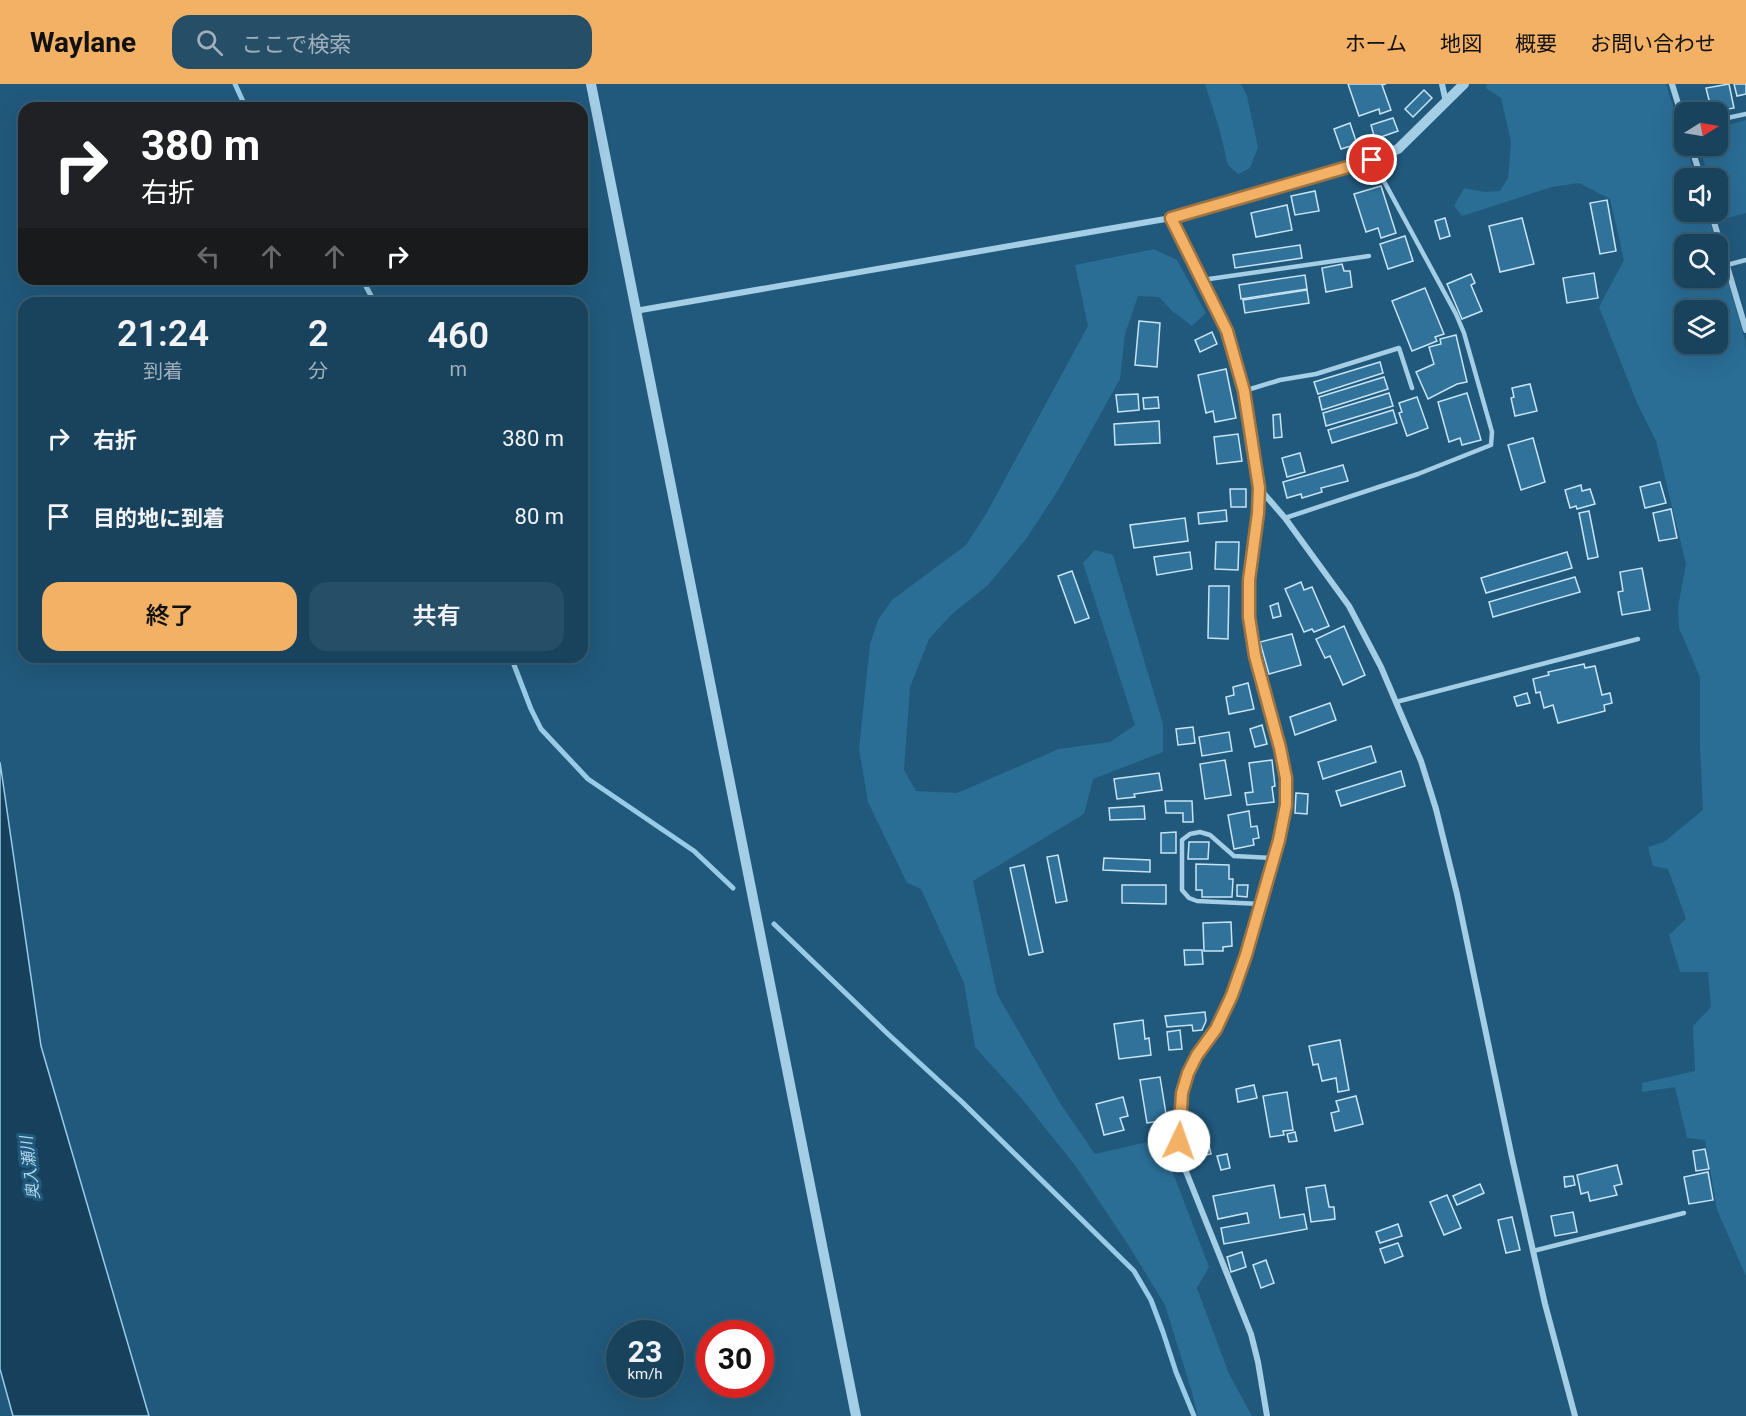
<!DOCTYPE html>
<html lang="ja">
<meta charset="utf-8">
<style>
body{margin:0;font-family:Roboto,"Noto Sans JP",sans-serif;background:#264e66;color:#f1f3f6;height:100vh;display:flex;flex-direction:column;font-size:22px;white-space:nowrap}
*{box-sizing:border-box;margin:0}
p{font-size:20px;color:#9fb0bc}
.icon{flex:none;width:33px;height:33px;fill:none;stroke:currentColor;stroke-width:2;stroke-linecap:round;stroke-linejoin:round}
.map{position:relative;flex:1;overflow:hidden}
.panel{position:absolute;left:18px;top:213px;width:570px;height:366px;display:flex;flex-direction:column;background:#19435d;border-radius:18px;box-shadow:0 6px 24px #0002,0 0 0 2px #375c72}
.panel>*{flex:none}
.top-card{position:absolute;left:18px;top:18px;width:570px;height:183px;border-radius:18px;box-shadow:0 6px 24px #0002,0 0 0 2px #375c72;background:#202124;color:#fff;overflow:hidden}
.needle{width:39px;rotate:79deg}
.tools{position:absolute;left:1674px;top:18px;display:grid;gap:12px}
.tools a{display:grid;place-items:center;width:54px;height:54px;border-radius:12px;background:#19435d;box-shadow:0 6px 24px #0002,0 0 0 2px #375c72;font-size:30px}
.speed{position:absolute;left:606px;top:1236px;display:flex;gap:12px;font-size:30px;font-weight:700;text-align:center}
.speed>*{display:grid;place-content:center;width:78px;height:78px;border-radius:50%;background:#19435d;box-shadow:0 6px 24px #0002,0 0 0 2px #375c72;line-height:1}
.speed small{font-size:15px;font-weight:400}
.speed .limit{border:9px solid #d22;background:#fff;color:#111}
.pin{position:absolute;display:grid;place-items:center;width:51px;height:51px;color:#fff;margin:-26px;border:3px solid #fff;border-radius:50%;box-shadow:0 2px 6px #0007}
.me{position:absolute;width:66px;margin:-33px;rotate:3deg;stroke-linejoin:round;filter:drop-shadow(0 0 4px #0008)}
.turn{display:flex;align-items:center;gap:21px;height:126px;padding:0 24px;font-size:27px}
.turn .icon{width:78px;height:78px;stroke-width:2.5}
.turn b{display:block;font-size:42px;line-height:51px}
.lanes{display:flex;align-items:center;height:57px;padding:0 24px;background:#0003;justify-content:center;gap:30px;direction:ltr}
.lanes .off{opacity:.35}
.eta{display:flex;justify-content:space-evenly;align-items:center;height:102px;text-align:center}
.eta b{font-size:36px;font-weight:600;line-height:42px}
.button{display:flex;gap:12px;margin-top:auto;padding:12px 24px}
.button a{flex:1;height:69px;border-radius:18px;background:#f3b165;color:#111;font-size:24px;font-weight:600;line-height:69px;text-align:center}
.button a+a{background:#264e66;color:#f1f3f6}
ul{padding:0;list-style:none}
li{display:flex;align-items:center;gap:18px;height:78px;padding:0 24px}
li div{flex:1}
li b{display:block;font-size:22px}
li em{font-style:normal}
header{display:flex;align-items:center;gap:36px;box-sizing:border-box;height:84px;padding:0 30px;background:#f3b165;color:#111}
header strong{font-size:28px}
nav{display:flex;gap:33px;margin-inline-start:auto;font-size:21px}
.search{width:420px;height:54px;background:#264e66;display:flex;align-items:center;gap:15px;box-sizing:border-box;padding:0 21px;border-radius:18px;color:#9fb0bc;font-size:22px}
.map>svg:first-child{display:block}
.green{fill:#2a6d95;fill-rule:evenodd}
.water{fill:#16405c;stroke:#97cbe8;stroke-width:1.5}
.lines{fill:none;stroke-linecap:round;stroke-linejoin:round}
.stream{stroke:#97cbe8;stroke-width:5}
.building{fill:#30729a;stroke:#c7e4f5;stroke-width:1.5}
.service{stroke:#a4cde6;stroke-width:4.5}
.minor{stroke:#a4cde6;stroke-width:6}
.tertiary{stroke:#a4cde6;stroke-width:10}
.route-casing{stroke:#9e7342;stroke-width:15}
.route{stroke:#f3b165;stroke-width:10}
.labels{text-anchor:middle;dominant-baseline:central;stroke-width:6;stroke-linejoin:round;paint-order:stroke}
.water-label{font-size:16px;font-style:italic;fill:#afd7ee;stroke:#21597c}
</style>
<header>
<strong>Waylane</strong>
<div class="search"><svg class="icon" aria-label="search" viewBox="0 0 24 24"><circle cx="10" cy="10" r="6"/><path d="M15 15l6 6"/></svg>ここで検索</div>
<nav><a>ホーム</a><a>地図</a><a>概要</a><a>お問い合わせ</a></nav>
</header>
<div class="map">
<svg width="1746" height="1332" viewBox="0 0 1746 1332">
<rect width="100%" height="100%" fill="#21597c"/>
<g class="green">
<path d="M1205 0H1241L1247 12 1258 63 1250 84 1238 90 1228 81 1219 44Z"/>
<path d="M1487 0H1666L1684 57V62H1686L1696 94H1684V128H1707L1717 160H1684V194H1718V162L1745 256 1746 267V1192L1717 1126 1705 1056 1687 1054 1675 1003 1642 1008V999L1695 987 1693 942 1711 923 1708 888H1680L1669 851 1686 835 1668 785 1653 782 1648 763 1664 758 1703 726 1700 663V593L1679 544 1678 523 1686 480 1656 357 1637 319 1599 223 1624 176 1610 115 1579 99 1552 103 1462 132 1454 122 1464 104 1485 108 1500 107 1508 94 1511 58 1501 14 1486 4ZM1684 226H1718V260H1684Z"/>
<path d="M1746 36V129L1720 136 1718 125V94H1709L1699 62H1718V44Z"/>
<path d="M1154 165 1177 176 1206 229 1192 242 1172 227 1159 213 1138 212 1125 250 1120 295 1060 403 1026 455 988 501 951 531 929 555 910 603 904 686 916 707 957 709 1059 665 1110 658 1135 641 1083 479 1095 466 1113 471 1163 640V668L1093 695 1084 730 973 797 997 910 1060 1019 1095 1070 1160 1055 1209 1183 1197 1204 1229 1290 1252 1332H1198L1191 1305 1165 1221 1129 1162 1077 1084 1022 1015 975 963 964 899 921 805 907 799 868 718 859 665 870 560 879 534 892 516 966 461 986 430 1088 242 1075 181Z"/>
</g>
<path class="water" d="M0 678 41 962 149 1332H13L0 1285Z"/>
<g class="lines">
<g class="stream">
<path d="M235 0 246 24"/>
<path d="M362 195 375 219"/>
<path d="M511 573 531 625 541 645 588 695 694 767 733 804"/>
<path d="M774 840 888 950 962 1018 1134 1187 1151 1216 1163 1248 1176 1288 1194 1332"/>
</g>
</g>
<g class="building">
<path d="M1348 0H1386L1382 1 1391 26 1380 30 1379 25 1359 32Z"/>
<path d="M1729 0 1734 24 1712 28 1706 4Z"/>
<path d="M1734 0H1746V10L1737 12Z"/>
<path d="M1424 6 1432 14 1413 33 1405 25Z"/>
<path d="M1393 34 1398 47 1375 55 1371 41Z"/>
<path d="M1350 39 1357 60 1341 65 1334 45Z"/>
<path d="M1381 102 1396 149 1381 154 1378 144 1366 148 1354 110Z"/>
<path d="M1315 107 1319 127 1295 131 1291 112Z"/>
<path d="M1607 116 1616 167 1600 170 1590 119Z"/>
<path d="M1287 121 1292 146 1256 153 1251 129Z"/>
<path d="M1445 134 1450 152 1440 155 1435 137Z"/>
<path d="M1522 134 1534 180 1500 188 1489 142Z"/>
<path d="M1405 152 1413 177 1388 185 1380 160Z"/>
<path d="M1300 161 1302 174 1235 184 1233 171Z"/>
<path d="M1342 180 1344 187H1350L1352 203 1326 208 1322 184Z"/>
<path d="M1594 189 1598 214 1567 219 1563 194Z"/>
<path d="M1471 190 1475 199 1471 201 1482 227 1462 235 1447 200Z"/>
<path d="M1305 191 1307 205 1241 215 1239 201Z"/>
<path d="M1425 204 1444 250 1435 253 1437 257 1412 267 1392 217Z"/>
<path d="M1307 206 1309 219 1245 229 1243 216Z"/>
<path d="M1139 237 1160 239 1157 283 1135 281Z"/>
<path d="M1212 248 1217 260 1200 268 1195 256Z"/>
<path d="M1456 251 1467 298 1457 300 1428 315 1416 288 1434 280 1429 263 1441 260 1440 255Z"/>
<path d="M1380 278 1383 289 1318 310 1314 298Z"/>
<path d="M1226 285 1236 334 1215 338 1213 327 1206 329 1198 291Z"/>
<path d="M1384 293 1388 305 1322 326 1319 313Z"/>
<path d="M1530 300 1537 327 1515 332 1511 314 1514 313 1512 304Z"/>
<path d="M1389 309 1393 322 1326 342 1323 329Z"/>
<path d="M1467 309 1481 356 1462 361 1460 354 1449 358 1438 318Z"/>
<path d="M1138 310 1139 326 1118 328 1116 311Z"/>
<path d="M1158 313 1159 324 1144 325 1143 314Z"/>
<path d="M1417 313 1428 344 1407 352 1399 329 1402 328 1399 319Z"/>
<path d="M1393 326 1397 339 1332 359 1328 346Z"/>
<path d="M1280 330 1282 353 1274 354 1273 331Z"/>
<path d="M1159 337 1160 359 1115 361 1114 340Z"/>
<path d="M1238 350 1242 377 1217 380 1214 353Z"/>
<path d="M1533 354 1545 398 1521 406 1508 361Z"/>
<path d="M1300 369 1305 388 1287 393 1282 374Z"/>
<path d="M1343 381 1348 397 1321 404 1322 408 1302 414 1301 410 1287 414 1283 398Z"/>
<path d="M1660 398 1666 419 1645 424 1640 403Z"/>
<path d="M1581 401 1582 407 1590 405 1595 420 1577 425 1576 422 1570 424 1565 406Z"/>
<path d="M1230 405H1246V423H1231Z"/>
<path d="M1671 425 1677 454 1659 457 1653 429Z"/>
<path d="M1226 426 1227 437 1199 440 1198 429Z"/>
<path d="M1589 427 1598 473 1588 475 1579 429Z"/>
<path d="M1185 434 1188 457 1134 464 1130 441Z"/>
<path d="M1216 458H1239L1238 486 1215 485Z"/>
<path d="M1190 468 1192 485 1157 491 1154 473Z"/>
<path d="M1567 468 1572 484 1486 509 1481 494Z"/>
<path d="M1642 484 1650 526 1622 531 1618 508 1623 507 1620 488Z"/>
<path d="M1072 487 1089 534 1075 539 1058 492Z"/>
<path d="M1575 493 1580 508 1493 533 1489 518Z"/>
<path d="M1301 498 1304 506 1312 503 1329 542 1314 548 1312 545 1304 548 1285 505Z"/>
<path d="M1209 502H1229L1228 555 1208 554Z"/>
<path d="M1278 519 1281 532 1273 534 1270 522Z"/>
<path d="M1344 542 1365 591 1343 601 1330 572 1325 574 1316 555Z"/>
<path d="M1292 550 1301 581 1269 590 1260 558Z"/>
<path d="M1584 580 1585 584 1595 582 1602 611 1610 609 1612 619 1604 621 1605 627 1558 639 1553 621 1544 624 1540 608 1536 609 1533 595 1549 591 1548 588Z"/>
<path d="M1248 599 1254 625 1229 630 1226 613 1234 611 1233 603Z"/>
<path d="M1527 609 1530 619 1517 622 1514 613Z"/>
<path d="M1330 619 1336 636 1295 651 1290 633Z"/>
<path d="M1262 641 1267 660 1255 663 1250 645Z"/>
<path d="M1193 643 1195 659 1178 661 1176 645Z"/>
<path d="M1229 648 1232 667 1202 672 1199 653Z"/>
<path d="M1371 662 1376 678 1323 695 1318 678Z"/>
<path d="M1225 676 1231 711 1205 715 1200 680Z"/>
<path d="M1272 676 1275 702 1272 703 1274 718 1247 721 1245 709 1253 708 1249 679Z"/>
<path d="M1401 687 1405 702 1341 722 1336 707Z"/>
<path d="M1159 689 1162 706 1134 710 1135 713 1117 715 1114 695Z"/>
<path d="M1296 709 1308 710 1307 730 1295 729Z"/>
<path d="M1165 717H1192L1193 738H1183V729H1166Z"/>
<path d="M1144 722 1145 735 1110 736 1109 724Z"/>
<path d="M1249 727 1251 743 1257 742 1259 754 1253 755 1254 761 1234 765 1228 731Z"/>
<path d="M1176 748V769H1161V749Z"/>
<path d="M1189 758H1209L1208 775H1188Z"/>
<path d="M1058 771 1067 817 1056 819 1047 773Z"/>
<path d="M1104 774 1150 776V788L1103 786Z"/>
<path d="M1196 780 1229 781V795H1233L1232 813H1202V806H1196Z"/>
<path d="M1024 781 1043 868 1029 871 1010 784Z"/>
<path d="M1122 801H1166V820L1122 819Z"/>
<path d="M1237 801H1248L1247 813 1237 812Z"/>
<path d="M1231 838 1232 862 1223 863V867H1204L1203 839Z"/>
<path d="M1184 866H1202L1203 880 1185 881Z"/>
<path d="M1205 928 1206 937 1202 946 1193 947 1192 941 1167 943 1165 932Z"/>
<path d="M1143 936 1145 955 1149 954 1151 971 1119 975 1114 940Z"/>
<path d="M1180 946 1182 965 1169 966 1167 948Z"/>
<path d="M1340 956 1349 1006 1338 1008 1336 994 1322 997 1318 980 1313 981 1309 962Z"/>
<path d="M1160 993 1167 1036 1147 1039 1140 996Z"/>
<path d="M1254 1001 1257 1014 1238 1018 1236 1005Z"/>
<path d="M1287 1008 1293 1046 1283 1047 1284 1051 1270 1053 1263 1012Z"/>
<path d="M1356 1012 1363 1040 1335 1047 1331 1029 1339 1027 1336 1017Z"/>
<path d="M1123 1013 1128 1032 1120 1034 1124 1046 1104 1051 1096 1020Z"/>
<path d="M1295 1048 1297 1057 1289 1058 1287 1050Z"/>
<path d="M1209 1061 1211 1070 1196 1073 1194 1064Z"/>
<path d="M1705 1065 1709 1085 1696 1087 1693 1067Z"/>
<path d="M1227 1070 1230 1084 1221 1086 1217 1072Z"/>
<path d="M1617 1081 1622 1100 1614 1102 1617 1111 1590 1117 1588 1108 1581 1110 1577 1091Z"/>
<path d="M1708 1088 1713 1116 1689 1120 1684 1093Z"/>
<path d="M1573 1092 1575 1101 1565 1103 1564 1093Z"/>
<path d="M1480 1100 1484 1109 1457 1121 1453 1112Z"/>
<path d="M1274 1101 1280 1134 1304 1130 1307 1145 1224 1160 1221 1144 1249 1139 1247 1129 1218 1135 1213 1112Z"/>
<path d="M1325 1101 1329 1123H1334L1335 1135 1311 1138 1306 1104Z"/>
<path d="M1447 1111 1461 1144 1444 1151 1430 1118Z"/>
<path d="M1573 1128 1577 1148 1555 1152 1551 1132Z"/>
<path d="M1512 1133 1520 1166 1506 1169 1498 1136Z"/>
<path d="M1398 1140 1402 1152 1380 1159 1376 1148Z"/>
<path d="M1398 1159 1403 1172 1385 1179 1380 1165Z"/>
<path d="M1242 1168 1246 1183 1231 1188 1227 1173Z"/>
<path d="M1266 1176 1274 1199 1261 1204 1253 1181Z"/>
</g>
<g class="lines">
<g class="service">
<path d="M1718 36 1746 30"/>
<path d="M1727 181 1746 176"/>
<path d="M1202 196 1369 172"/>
<path d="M1244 307 1280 296 1316 290 1399 264 1412 304"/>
<path d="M1285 434 1418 390 1491 361 1492 348 1464 249 1456 230 1373 77"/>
<path d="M1396 618 1638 555"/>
<path d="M1261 820 1197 817 1189 814 1182 806V756L1190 750 1200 748 1210 751 1234 772 1274 774"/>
<path d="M1533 1167 1684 1129"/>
</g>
<g class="minor">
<path d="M1442 0 1446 18"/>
<path d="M1672 0 1684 39"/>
<path d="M1691 62 1701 94"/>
<path d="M1711 128 1746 246"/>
<path d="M635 227 1171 134 1227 247 1244 307 1259 404 1258 429 1249 496V533L1255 572 1280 664 1286 694V721L1279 756 1246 871 1232 911 1216 945 1197 971 1188 989 1182 1009 1179 1057 1185 1085 1251 1250 1258 1278 1267 1332"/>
<path d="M1259 404 1285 434 1349 522 1381 583 1421 677 1436 725 1457 810 1511 1069 1545 1220 1575 1332"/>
</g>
<g class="tertiary">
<path d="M591 0 856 1332"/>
<path d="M1171 134 1372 76 1398 65 1464 0"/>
</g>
</g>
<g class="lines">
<g class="route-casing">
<path id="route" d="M1179 1057 1182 1009 1188 989 1197 971 1216 945 1232 911 1246 871 1279 756 1286 721V694L1280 664 1255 572 1249 533V496L1258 429 1259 404 1244 307 1227 247 1171 134 1372 76"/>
</g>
<use href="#route" class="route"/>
</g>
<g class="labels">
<g class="water-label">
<text transform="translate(30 1084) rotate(-97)">奥入瀬川</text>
</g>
</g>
</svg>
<div class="tools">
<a><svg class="needle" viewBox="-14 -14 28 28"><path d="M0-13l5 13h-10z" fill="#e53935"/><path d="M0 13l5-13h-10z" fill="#9fb0bc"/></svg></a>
<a><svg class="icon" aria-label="sound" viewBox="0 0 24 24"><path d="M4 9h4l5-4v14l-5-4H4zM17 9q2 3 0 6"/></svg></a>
<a><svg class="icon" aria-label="search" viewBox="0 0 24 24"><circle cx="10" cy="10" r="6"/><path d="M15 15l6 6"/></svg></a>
<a><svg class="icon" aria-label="layers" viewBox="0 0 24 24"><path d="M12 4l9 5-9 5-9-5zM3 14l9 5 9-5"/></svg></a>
</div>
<div class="speed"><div>23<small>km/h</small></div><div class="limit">30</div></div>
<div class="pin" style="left:1372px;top:76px;background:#d93025"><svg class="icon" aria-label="arrive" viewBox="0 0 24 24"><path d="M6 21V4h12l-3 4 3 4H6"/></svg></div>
<svg class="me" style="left:1179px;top:1057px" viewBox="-20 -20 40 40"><circle r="19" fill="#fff"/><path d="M0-13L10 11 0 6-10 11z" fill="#f3b165"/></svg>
<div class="top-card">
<div class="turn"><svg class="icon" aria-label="right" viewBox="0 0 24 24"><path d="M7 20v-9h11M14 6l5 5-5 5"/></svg><div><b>380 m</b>右折</div></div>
<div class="lanes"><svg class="icon off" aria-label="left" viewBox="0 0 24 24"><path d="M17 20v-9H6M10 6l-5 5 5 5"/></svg><svg class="icon off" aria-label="ahead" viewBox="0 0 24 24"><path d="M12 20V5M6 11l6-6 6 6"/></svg><svg class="icon off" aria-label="ahead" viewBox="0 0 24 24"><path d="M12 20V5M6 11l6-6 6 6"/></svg><svg class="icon" aria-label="right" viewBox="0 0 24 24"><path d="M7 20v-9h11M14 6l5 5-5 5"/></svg></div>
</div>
<section class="panel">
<div class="eta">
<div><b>21:24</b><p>到着</p></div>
<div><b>2</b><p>分</p></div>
<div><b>460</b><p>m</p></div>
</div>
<ul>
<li><svg class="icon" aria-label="right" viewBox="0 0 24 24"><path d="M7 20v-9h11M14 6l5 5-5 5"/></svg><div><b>右折</b></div><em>380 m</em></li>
<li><svg class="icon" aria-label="arrive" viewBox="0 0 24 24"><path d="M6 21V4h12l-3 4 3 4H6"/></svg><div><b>目的地に到着</b></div><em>80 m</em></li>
</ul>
<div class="button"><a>終了</a><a>共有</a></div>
</section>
</div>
